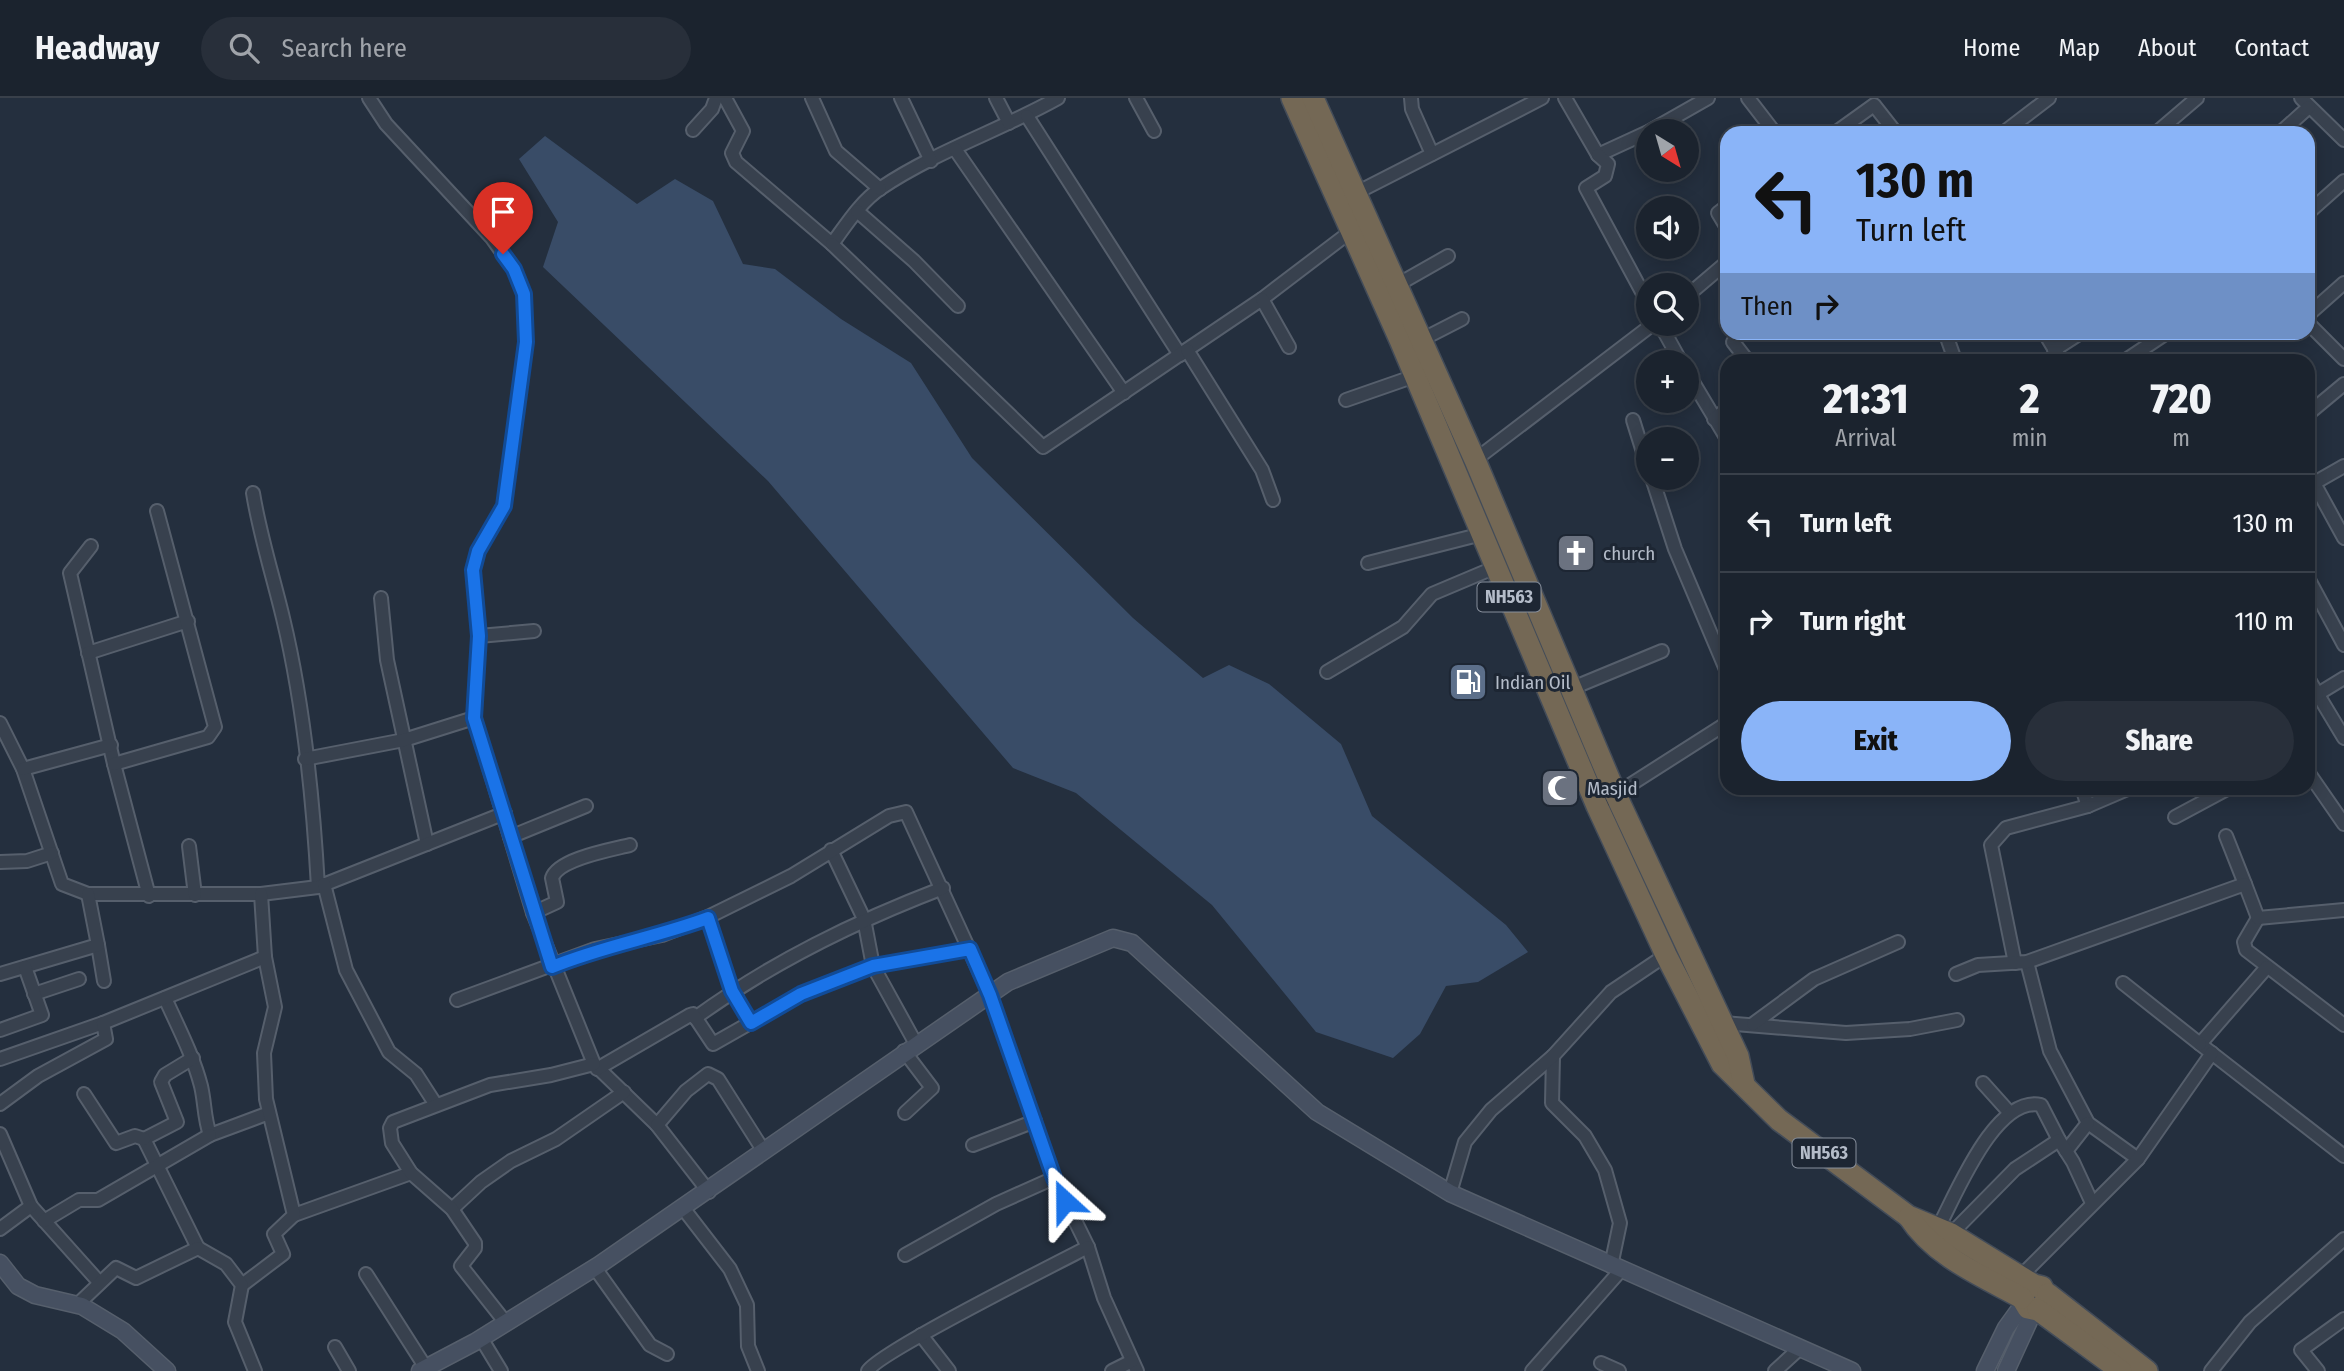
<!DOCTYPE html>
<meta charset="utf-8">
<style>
body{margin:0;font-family:"Fira Sans Condensed",sans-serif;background:#282f3a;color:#f1f3f6;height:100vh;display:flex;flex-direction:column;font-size:26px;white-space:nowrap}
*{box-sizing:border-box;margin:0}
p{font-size:23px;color:#a0a4aa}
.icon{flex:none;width:38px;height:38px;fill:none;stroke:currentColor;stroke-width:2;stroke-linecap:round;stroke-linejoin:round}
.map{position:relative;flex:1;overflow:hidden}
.sheet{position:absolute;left:1720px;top:256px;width:595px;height:441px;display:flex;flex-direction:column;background:#1b232e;border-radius:21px;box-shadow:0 4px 18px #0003,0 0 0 2px #39404a}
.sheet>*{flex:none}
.guide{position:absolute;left:1720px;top:28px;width:595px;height:214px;border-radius:21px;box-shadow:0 4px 18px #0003,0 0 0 2px #39404a;background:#8ab4f8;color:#111;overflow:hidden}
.needle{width:46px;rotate:143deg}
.buttons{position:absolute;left:1636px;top:21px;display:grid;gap:14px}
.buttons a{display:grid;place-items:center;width:63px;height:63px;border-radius:50%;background:#1b232e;box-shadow:0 4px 18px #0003,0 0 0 2px #39404a;font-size:35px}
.pin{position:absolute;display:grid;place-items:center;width:60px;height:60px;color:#fff;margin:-72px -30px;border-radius:50% 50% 50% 0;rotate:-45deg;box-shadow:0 0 7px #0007}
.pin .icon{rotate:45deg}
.me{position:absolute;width:77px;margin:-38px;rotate:336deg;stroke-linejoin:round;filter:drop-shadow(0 0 5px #0008)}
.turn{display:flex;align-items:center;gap:24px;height:147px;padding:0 21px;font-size:32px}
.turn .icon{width:91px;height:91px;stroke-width:2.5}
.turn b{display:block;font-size:49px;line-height:60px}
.then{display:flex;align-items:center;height:66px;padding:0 21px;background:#0003;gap:14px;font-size:26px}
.eta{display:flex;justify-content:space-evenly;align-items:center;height:119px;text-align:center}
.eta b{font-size:42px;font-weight:800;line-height:49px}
.cta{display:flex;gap:14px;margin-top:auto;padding:14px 21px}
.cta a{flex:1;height:80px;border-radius:42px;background:#8ab4f8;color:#111;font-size:28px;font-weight:800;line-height:80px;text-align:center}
.cta a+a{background:#282f3a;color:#f1f3f6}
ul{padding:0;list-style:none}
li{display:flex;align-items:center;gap:21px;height:98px;padding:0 21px;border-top:2px solid #39404a}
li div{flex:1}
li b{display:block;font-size:26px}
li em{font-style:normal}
header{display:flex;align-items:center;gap:42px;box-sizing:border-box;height:98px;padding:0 35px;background:#1b232e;border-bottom:2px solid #39404a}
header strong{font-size:33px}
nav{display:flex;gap:38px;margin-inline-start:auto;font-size:24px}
.search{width:490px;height:63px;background:#282f3a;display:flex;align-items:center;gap:18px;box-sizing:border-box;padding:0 24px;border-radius:38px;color:#a0a4aa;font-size:26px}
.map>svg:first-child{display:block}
.water{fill:#394c67}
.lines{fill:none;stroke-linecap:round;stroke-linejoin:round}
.street-casing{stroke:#565f6c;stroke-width:16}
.secondary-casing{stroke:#565f6c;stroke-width:19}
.highway-casing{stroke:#434c59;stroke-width:24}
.street{stroke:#38414e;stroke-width:12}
.secondary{stroke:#465061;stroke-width:16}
.highway{stroke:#746855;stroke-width:21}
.route-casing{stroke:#114b97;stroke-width:18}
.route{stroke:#1a73e8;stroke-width:12}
.labels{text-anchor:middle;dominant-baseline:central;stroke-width:6;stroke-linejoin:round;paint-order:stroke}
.shield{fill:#1d2633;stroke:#878f9c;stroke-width:2}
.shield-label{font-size:18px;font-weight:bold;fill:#b4bcc9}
.poi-label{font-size:19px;fill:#b4bcc9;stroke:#1d2633;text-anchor:start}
</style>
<header>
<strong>Headway</strong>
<div class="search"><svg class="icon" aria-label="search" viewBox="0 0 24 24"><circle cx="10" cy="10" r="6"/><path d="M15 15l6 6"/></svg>Search here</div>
<nav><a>Home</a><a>Map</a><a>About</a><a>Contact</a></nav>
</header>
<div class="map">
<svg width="2344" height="1273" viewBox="0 0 2344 1273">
<rect width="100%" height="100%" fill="#242f3e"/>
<path class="water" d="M545 38 637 106 675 81 713 103 743 166 775 171 841 221 911 265 972 360 1133 520 1203 580 1229 567 1269 586 1341 646 1372 718 1506 827 1528 854 1478 884 1446 888 1420 936 1393 960 1316 934 1212 807 1076 695 1013 670 768 383 543 169 558 124 519 61Z"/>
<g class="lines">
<g class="street-casing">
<g id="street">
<path d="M369 0 386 26 492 140 514 171 524 196 526 244 504 408 478 453 473 472 479 538 474 620 533 815 594 966 657 1027 709 1094"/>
<path d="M725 0 743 33 732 55 736 64 832 146C846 127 861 103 881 90 936 53 1001 32 1058 0"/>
<path d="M812 0 836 53 880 91"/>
<path d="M901 0 931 63"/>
<path d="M996 0 1009 25"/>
<path d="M1136 0 1154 33"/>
<path d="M1411 0 1412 11 1432 56"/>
<path d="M1565 0 1598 57 1648 34"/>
<path d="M1748 0 1775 35"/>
<path d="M2301 0 2344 42"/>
<path d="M1027 18 1180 257 1186 253"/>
<path d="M693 32 712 11 716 0"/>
<path d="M1650 33 1708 0"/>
<path d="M1835 35 1874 7 1896 35"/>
<path d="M2003 35 2049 0"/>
<path d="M2156 35 2197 0"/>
<path d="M2280 35 2309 9"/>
<path d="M955 51 1124 295"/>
<path d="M1598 57 1608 66 1605 78 1586 90 1648 205"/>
<path d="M1354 96 1542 0"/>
<path d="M1727 108 1718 115 1727 130"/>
<path d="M857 113 914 163 958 208"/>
<path d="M2308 115 2344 83"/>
<path d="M832 146 1043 349 1262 201 1350 134"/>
<path d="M1397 187 1448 158"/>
<path d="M1687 198 1727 164"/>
<path d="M1262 201 1289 249"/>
<path d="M2308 217 2344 185"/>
<path d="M2308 225 2344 261"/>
<path d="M1660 226 1681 264"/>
<path d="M1945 234 1955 262"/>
<path d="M2044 234 2061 262"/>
<path d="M1421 242 1462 221"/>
<path d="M1733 244 1747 262"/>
<path d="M1187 252 1262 372 1273 402"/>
<path d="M2054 252 2082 234"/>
<path d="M2126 262 2168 234"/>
<path d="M1687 274 1727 341"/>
<path d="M1346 302 1415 278"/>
<path d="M2308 316 2344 286"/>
<path d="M1714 321 1727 311"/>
<path d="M1633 322 1648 370"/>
<path d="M1475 362 1653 226"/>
<path d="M1652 380 1675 451 1727 574"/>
<path d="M2314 385 2344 440"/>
<path d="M2309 388 2344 368"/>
<path d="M253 395C260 438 273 478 283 520 304 607 313 699 318 789"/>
<path d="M91 448 70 475 114 666 149 798"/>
<path d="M1368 465 1482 436"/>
<path d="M2308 480 2344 547"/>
<path d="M381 500 387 562 427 746"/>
<path d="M479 538 534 533"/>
<path d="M88 555 188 523"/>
<path d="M1327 574 1403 529 1432 496 1496 469"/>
<path d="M2308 580 2344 640"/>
<path d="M1570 591 1662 553"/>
<path d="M2308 602 2344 580"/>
<path d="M0 625 23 671 62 786 88 796H261L318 789 505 715"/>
<path d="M305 661 404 642 474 620"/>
<path d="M114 666 208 639 215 629 157 413"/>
<path d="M23 671 111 647"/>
<path d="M2308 674 2344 726"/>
<path d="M2082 690 2088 708"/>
<path d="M1597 708 1727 625"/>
<path d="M2175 719 2229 690"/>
<path d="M2226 738 2245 786"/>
<path d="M510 739 586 708"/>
<path d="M189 748 195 797"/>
<path d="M831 752 864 821 873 868 916 946"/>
<path d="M0 764 27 763 52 755"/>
<path d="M324 786 346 872 389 954 416 976 436 1007"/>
<path d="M533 815 557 804 552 780C558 761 610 752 630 747"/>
<path d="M708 819 732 893 751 925"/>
<path d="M2258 820 2244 844 2246 852 2344 927"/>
<path d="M98 847 104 883"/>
<path d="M2027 864 2050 953 2088 1025 2138 1061"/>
<path d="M2015 865 1991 747 2006 730 2088 708 2130 690"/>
<path d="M2267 869 2200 946 2344 1058"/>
<path d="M0 876 98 847 88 796"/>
<path d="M1956 876 1978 867 2027 864 2245 786 2258 820 2344 812"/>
<path d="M2123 885 2200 946"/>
<path d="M34 896 79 881"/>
<path d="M165 900C178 929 193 957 201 988 205 1005 204 1020 210 1037L269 1015"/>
<path d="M457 902 595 851 662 837 708 819 791 778 889 718 906 714 990 897 1054 1080 1088 1149 1104 1200 1137 1273"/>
<path d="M695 920C772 864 854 824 943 790"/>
<path d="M1723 925 1846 935 1910 931 1957 922"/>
<path d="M1753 926 1814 881 1898 844"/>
<path d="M0 932 42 917 25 869"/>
<path d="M904 953 932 990 905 1015"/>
<path d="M1553 958 1552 1005 1585 1038 1605 1072 1620 1125 1611 1168"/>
<path d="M193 960 165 977 161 984 177 1024 144 1041 198 1150"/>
<path d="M0 961 103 925"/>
<path d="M597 971 690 917 693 916 713 946 801 896 873 868 970 851"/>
<path d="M1983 985 2009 1014"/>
<path d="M84 996 116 1045 135 1038 144 1041"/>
<path d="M0 1006 38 978 106 941 103 925 265 859"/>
<path d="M657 1027 686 993 708 976 718 981 763 1052"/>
<path d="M0 1036 31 1108 99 1184"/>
<path d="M973 1047 1035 1023"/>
<path d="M2066 1053 2088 1025"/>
<path d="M1450 1095 1465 1044 1491 1012 1553 958 1611 894 1666 857"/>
<path d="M683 1110 730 1171 747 1207 748 1248 758 1273"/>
<path d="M452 1111 481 1084 511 1063 556 1041 624 994"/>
<path d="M294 1117 411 1075"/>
<path d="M44 1123 79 1102H98L210 1037"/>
<path d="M1938 1130C1956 1097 1995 997 2041 1007L2059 1042"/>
<path d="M0 1131 31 1108"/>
<path d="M1951 1136 2015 1071 2059 1042 2073 1064 2092 1105"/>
<path d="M905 1157 996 1106 1054 1080"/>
<path d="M595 1170 650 1247 667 1256"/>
<path d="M366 1176 426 1270"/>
<path d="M2021 1178 2138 1061 2212 955"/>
<path d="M242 1187 283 1156 274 1136 294 1117 266 1001 264 955 275 909 265 859 261 796"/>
<path d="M77 1207 116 1170 136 1180 198 1150 226 1166 242 1187 235 1224 255 1273"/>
<path d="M506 1225 461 1168 475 1150V1145L452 1111 411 1075 392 1045 390 1030 393 1024 490 987 551 977 594 966"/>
<path d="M921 1237 949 1273"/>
<path d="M481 1240 501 1273"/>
<path d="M335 1249 349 1273"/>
<path d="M1601 1265 1619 1273"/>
<path d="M868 1273C876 1256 1057 1165 1088 1149"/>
<path d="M1112 1273 1132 1263"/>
<path d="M1532 1273 1621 1172"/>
<path d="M1775 1273 1800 1250"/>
<path d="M2211 1273 2250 1224 2344 1141"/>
<path d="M2318 1273 2301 1252 2344 1221"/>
</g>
</g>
<g class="secondary-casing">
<g id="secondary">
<path d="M0 1165 18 1188 35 1197 82 1208 123 1233 167 1273"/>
<path d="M420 1273 475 1244 599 1167 1008 884 1113 840 1132 845 1317 1014 1450 1095 1852 1273"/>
<path d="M1985 1273 2006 1230 2024 1205"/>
<path d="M2006 1273 2034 1212"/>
</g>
</g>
<g class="highway-casing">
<g id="highway">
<path d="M1292 0 1400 242 1597 708 1666 857 1722 966 1779 1022 1908 1118 1951 1136 2034 1187 2042 1189 2048 1201 2038 1212 2028 1210 2022 1200 2028 1189 2034 1187"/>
<path d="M1313 0 1475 362 1616 697 1738 958 1744 986"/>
<path d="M1909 1119C1934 1158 1982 1178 2022 1200"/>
<path d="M2048 1196 2147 1273"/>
<path d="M2038 1212 2121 1273"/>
</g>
</g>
<use href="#street" class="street"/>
<use href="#secondary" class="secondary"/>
<use href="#highway" class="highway"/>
</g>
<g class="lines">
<g class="route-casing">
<path id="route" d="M503 156 514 171 524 196 526 244 504 408 478 453 473 472 479 538 474 620 552 869C603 848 657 839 708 820L732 893 751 925 801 896 873 868 970 851 990 897 1054 1080 1065 1103"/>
</g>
<use href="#route" class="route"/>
</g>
<defs>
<g id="church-square" transform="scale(2.0125)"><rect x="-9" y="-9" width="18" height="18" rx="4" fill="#6b7280" stroke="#1d2633"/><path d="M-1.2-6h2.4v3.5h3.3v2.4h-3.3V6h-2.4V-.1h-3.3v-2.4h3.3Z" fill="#fff"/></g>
<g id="fuel-square" transform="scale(2.0125)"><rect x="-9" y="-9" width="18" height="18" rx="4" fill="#5c6f8a" stroke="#1d2633"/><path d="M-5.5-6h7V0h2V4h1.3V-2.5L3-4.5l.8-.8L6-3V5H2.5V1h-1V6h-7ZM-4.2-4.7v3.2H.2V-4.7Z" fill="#fff"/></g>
<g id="mosque-square" transform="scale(2.0125)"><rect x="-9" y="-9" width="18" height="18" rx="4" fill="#6b7280" stroke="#1d2633"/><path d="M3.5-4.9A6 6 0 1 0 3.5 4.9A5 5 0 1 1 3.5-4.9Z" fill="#fff"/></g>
</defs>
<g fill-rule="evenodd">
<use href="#church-square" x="1576" y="455"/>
<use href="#fuel-square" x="1468" y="584"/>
<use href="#mosque-square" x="1560" y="690"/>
</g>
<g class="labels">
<g class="shield">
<rect x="1477.5" y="484.5" width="63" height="29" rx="5"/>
<rect x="1792.5" y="1040.5" width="63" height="29" rx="5"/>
</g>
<g class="shield-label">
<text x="1509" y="499">NH563</text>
<text x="1824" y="1055">NH563</text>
</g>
<g class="poi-label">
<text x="1603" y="455">church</text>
<text x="1495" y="584">Indian Oil</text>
<text x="1587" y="690">Masjid</text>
</g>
</g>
</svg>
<div class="buttons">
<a><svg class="needle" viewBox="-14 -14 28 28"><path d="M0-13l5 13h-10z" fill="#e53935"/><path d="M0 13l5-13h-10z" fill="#a0a4aa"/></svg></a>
<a><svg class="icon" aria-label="sound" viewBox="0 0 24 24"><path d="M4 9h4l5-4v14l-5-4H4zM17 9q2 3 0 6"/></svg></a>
<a><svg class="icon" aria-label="search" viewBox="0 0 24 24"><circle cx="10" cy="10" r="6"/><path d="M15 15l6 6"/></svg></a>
<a>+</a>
<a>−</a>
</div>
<div class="pin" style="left:503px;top:156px;background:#d93025"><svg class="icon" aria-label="arrive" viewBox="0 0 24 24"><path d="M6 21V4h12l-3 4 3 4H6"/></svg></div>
<svg class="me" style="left:1065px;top:1103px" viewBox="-20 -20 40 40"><path d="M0-17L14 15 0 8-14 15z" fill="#1a73e8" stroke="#fff" stroke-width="4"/></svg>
<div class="guide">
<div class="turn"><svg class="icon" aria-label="left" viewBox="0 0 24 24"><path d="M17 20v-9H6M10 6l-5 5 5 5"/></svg><div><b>130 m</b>Turn left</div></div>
<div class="then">Then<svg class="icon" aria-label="right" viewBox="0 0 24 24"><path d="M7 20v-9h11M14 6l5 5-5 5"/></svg></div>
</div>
<section class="sheet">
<div class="eta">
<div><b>21:31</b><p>Arrival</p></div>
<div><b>2</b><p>min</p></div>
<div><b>720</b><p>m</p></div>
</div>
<ul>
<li><svg class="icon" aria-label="left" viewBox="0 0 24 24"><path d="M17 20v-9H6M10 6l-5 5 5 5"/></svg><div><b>Turn left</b></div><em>130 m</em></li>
<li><svg class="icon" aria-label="right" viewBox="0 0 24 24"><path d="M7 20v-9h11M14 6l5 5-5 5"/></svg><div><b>Turn right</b></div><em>110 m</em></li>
</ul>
<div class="cta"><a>Exit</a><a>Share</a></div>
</section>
</div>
